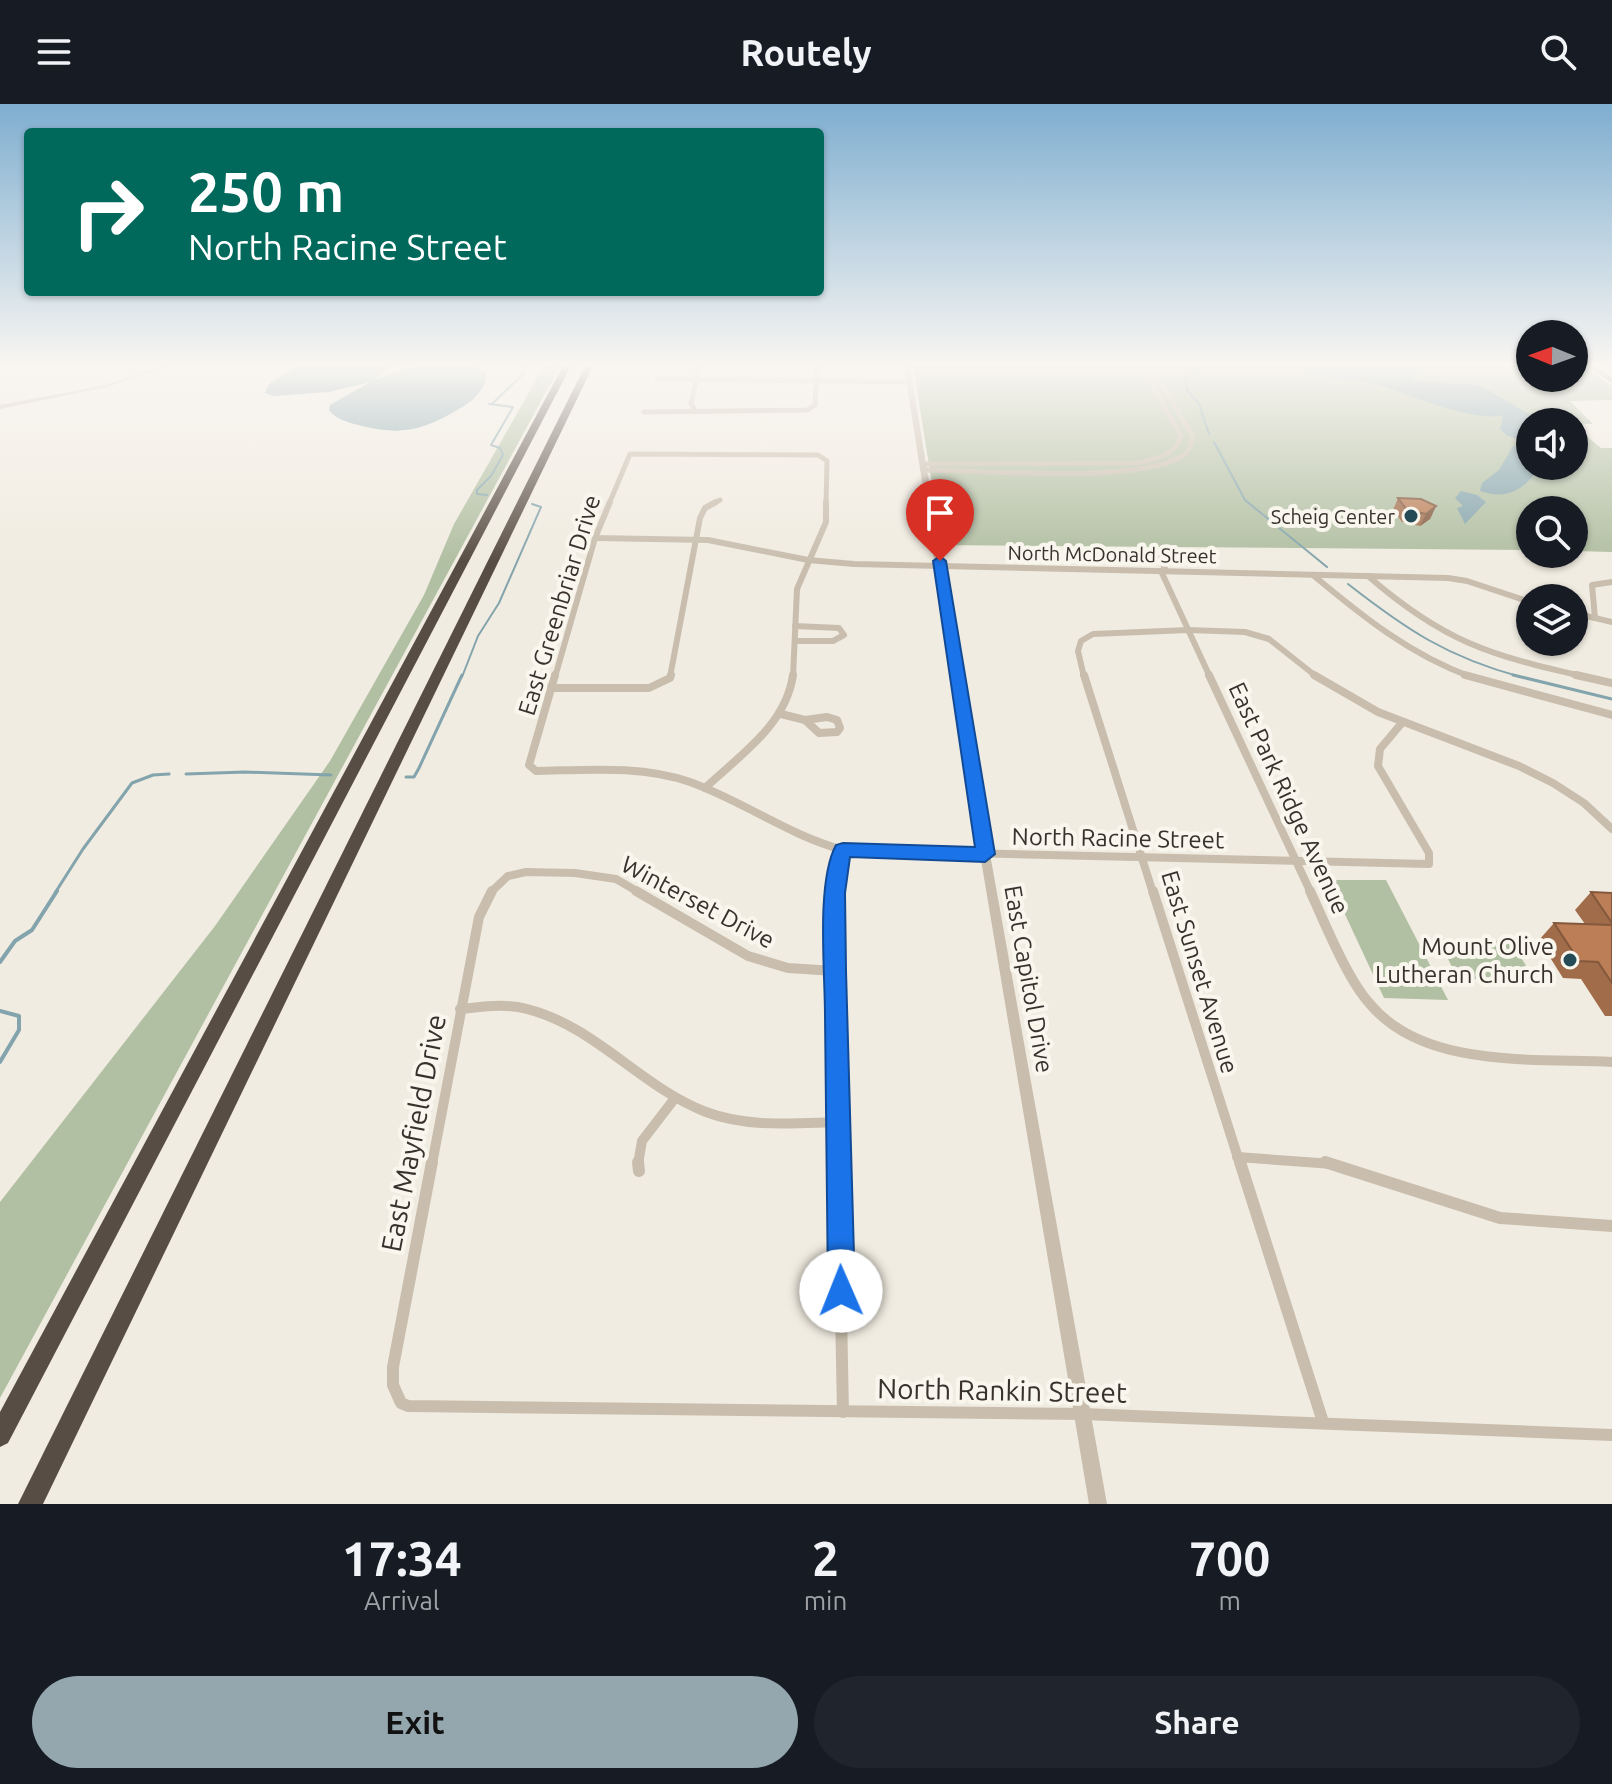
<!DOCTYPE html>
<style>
body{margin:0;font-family:Ubuntu,sans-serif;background:#20242c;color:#f1f3f6;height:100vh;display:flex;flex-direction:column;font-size:30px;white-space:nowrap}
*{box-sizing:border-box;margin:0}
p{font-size:26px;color:#9ea1a6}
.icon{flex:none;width:44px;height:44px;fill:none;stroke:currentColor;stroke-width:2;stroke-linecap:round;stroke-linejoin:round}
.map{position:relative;height:1400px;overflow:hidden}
.panel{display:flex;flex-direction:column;background:#171b24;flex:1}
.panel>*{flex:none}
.banner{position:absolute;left:24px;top:24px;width:800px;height:168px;border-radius:8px;box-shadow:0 2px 6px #0004;background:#00695c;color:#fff;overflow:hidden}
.needle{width:52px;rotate:271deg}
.controls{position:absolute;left:1516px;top:216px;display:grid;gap:16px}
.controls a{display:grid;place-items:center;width:72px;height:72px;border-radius:50%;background:#171b24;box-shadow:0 2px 6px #0004;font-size:40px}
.pin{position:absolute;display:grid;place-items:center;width:68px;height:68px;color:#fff;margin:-82px -34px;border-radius:50% 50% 50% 0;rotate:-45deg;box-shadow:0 0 8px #0007}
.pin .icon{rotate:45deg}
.me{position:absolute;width:88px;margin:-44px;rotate:359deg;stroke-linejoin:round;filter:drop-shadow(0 0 6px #0008)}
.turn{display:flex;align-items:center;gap:28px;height:168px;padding:0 32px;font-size:36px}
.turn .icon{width:104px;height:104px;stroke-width:2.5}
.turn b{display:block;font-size:56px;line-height:68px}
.eta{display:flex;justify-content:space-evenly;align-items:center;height:136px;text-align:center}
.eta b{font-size:48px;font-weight:700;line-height:56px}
.cta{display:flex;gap:16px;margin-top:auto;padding:16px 32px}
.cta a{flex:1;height:92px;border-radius:48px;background:#95a7ae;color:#111;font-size:32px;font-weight:700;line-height:92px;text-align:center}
.cta a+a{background:#20242c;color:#f1f3f6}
header{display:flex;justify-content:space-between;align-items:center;height:104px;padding:0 32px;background:#171b24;font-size:36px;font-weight:700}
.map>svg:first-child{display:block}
.green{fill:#b1bfa2}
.water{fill:#83a4ac}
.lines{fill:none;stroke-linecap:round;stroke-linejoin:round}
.stream-far2{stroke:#83a4ac;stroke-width:2}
.stream-far1{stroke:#83a4ac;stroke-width:3}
.stream{stroke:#83a4ac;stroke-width:4}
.minor-far4{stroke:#c9beae;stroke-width:5}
.minor-far3{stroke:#c9beae;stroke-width:6}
.minor-far2{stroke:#c9beae;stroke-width:8}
.minor-far1{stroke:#c9beae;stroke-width:10}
.minor{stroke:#c9beae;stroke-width:12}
.tertiary{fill:#c9beae;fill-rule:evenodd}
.secondary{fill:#9c8e7f;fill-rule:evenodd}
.motorway{fill:#584d44;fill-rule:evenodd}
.wall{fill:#a16c4a}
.shaded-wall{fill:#83583c}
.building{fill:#bb7e56;stroke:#83583c;stroke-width:2}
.route{fill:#1a73e8;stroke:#114b97;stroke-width:2}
.poi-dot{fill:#254b56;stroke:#f9f6ee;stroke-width:3}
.labels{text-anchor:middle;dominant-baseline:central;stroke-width:8;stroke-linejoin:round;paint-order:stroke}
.far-poi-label{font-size:20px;fill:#38312c;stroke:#f9f6ee;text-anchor:end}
.far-street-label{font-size:20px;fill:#38312c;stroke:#f9f6ee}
.street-label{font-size:24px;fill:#38312c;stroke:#f9f6ee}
.poi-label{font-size:24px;fill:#38312c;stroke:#f9f6ee;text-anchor:end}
.near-street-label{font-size:28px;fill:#38312c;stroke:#f9f6ee}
</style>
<header><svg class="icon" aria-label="menu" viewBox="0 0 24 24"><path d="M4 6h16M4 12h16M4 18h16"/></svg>Routely<svg class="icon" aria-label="search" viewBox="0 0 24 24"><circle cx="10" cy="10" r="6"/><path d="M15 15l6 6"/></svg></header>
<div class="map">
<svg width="1612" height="1400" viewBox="0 0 1612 1400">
<rect width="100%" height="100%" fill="#f1ece1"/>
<g class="green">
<path d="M544 262H560L0 1294V1098L215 822 330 657 424 491 454 420Z"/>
<path d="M913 262H1530V274H1574V262H1583L1612 282V296L1570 297 1593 320 1530 318V362H1574V322L1601 344H1612V448L1574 447V406H1530V446L942 441Z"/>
<path d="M1329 776H1386L1448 896 1384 894Z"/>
<path d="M1438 835 1511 837 1534 875H1458Z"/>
</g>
<g class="water">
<path d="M297 262H388L375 276C399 264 463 250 485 268L486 275C480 293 468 300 452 309 420 327 399 331 362 322 351 319 336 316 329 306L330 301 370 278 329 288 274 292 265 289 269 280Z"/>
<path d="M1295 262H1412L1418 269 1413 275 1415 277 1479 281 1543 318H1530V338L1508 332 1500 325 1503 311C1475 319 1407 290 1378 281 1354 273 1315 277 1295 262Z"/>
<path d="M1513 342 1530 344V362H1541C1525 384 1509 397 1480 387L1482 379 1499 366Z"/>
<path d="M1461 387 1477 391 1486 398 1465 420 1457 404 1463 402 1455 394Z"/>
</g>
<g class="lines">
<g class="stream-far2">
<path d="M492 300 521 272 524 266 521 262"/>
<path d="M1209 330 1199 300 1187 286 1185 274 1198 265 1223 262"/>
<path d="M1214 338 1245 396 1327 463"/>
<path d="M487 391 477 390V386L491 372 503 351 500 344 491 341 513 303 489 300"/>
<path d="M1348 480C1407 526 1447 553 1521 573"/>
<path d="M462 573 478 532 499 499 541 403 532 400"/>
</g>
<g class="stream-far1">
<path d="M1513 571 1612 595"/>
<path d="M186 670 245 668 331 671"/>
<path d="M406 673H414L419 664 462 571"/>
<path d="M55 789 83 745 132 679 153 671 169 670"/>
</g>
<g class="stream">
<path d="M0 858 15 837 32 826 57 787"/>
<path d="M0 907 19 912V926L0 958"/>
</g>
<g class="minor-far4">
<path d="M657 275 910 278"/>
<path d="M695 305 691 300 699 262"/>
<path d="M644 308 807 306 815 301 817 262"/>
<path d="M923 360 1137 359C1157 354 1174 353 1181 332L1141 262"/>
<path d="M924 366C983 366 1133 380 1181 353 1189 349 1191 341 1193 333L1151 262"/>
<path d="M609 400 630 350 818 351 827 357 826 400"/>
<path d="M712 400 720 396"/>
</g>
<g class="minor-far3">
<path d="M595 434 708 436 808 456 854 460 1448 474 1467 477 1530 498"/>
<path d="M1155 443 1166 467"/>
<path d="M1161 467 1210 573"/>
<path d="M1313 471C1362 512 1409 550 1471 573"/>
<path d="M1368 472C1444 538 1489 551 1585 573"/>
<path d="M1574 509 1612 518"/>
<path d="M1595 514 1592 481 1612 478"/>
<path d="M795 522 839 524 844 531 833 537H795"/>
<path d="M555 573 595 434 610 398"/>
<path d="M670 573 700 414 705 404 716 398"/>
<path d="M793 573 797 485 826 418V398"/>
<path d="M1084 573 1078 547 1081 537 1093 530 1188 526 1245 528 1269 535 1317 573"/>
</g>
<g class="minor-far2">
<path d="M555 571 529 661 536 667C587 666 641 661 690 678 743 697 788 731 843 746L1429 760V749L1378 662 1380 645 1401 620"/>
<path d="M1084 571 1153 789"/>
<path d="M1209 571 1311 789"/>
<path d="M1314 571 1378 608 1519 662 1553 679 1584 699 1612 725"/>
<path d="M1465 571 1612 611"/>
<path d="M1576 571 1612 579"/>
<path d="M550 584H649L670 574 671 571"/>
<path d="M781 610 805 616"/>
<path d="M827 613 837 616 840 624 837 628 819 629 805 616Z"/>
<path d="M705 684C740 651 786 621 793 571"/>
<path d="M490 789 508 772 526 768 575 769 616 775 640 789"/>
<path d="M835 789 843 746"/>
</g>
<g class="minor-far1">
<path d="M636 787 748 852 788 864 835 867"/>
<path d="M835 787 839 1060"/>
<path d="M1153 787 1240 1060"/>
<path d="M1310 787C1325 819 1347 875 1370 900 1424 965 1535 954 1612 958"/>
<path d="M460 905C482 903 505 899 527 905 595 922 641 983 706 1008 748 1024 795 1019 839 1018"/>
<path d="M1237 1053 1333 1060"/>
<path d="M432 1060 479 813 492 787"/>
<path d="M638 1060 642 1037 675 994"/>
</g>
<g class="minor">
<path d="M432 1058 393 1263V1281L401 1299 408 1302 1083 1310 1612 1331"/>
<path d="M638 1058 639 1067"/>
<path d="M838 1058 843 1308"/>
<path d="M1240 1058 1323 1318"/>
<path d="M1325 1058 1500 1114 1612 1122"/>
</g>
<g class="tertiary">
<path d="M160 262H168L108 283 0 305V301L105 281Z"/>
<path d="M904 262H910L990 750 1107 1400H1089L980 750Z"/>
</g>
<path class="secondary" d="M1587 262H1594L1612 274V279Z"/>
<g class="motorway">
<path d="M563 262H571L8 1339 0 1343V1308Z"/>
<path d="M585 262H593L43 1400H18Z"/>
</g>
</g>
<g class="wall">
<path d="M1398 394 1436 402 1430 415 1420 422 1402 418 1393 406Z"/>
<path d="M1591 788 1612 789V912H1605L1581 875 1563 874 1539 836 1554 819 1585 820 1575 806Z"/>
</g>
<path class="shaded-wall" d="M1436 402 1430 415 1420 422 1426 410Z"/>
<g class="building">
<path d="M1398 394 1421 395 1436 402 1426 410 1407 406Z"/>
<path d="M1591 788 1612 789V819Z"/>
<path d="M1554 819 1612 821V879L1598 858 1579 857Z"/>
</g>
<linearGradient id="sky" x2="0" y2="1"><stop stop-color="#7faed0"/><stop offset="0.57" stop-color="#f9f6f2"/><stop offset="1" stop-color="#f9f6f2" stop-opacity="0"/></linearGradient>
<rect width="1612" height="458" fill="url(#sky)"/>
<path class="route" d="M940 452 946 457 995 750 985 758 850 753 845 789 846 867 855 1187 851 1197 841 1201 832 1197 828 1187C827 1095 826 1003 825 911 825 867 816 778 836 741L843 739 975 743 933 457Z"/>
<g class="poi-dot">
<circle cx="1411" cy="412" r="8"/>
<circle cx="1570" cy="856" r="8"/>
</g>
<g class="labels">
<g class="far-poi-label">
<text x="1395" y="412">Scheig Center</text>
</g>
<g class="far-street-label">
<text transform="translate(1112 450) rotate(1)">North McDonald Street</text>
</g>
<g class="street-label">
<text transform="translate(559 501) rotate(-73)">East Greenbriar Drive</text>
<text transform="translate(1289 694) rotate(65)">East Park Ridge Avenue</text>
<text transform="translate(1118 734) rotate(1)">North Racine Street</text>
<text transform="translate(698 798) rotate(28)">Winterset Drive</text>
<text transform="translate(1200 868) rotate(73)">East Sunset Avenue</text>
<text transform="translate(1029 875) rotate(80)">East Capitol Drive</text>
</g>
<g class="poi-label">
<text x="1554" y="842">Mount Olive<tspan x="1554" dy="28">Lutheran Church</tspan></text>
</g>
<g class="near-street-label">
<text transform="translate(413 1029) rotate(-79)">East Mayfield Drive</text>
<text transform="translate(1002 1286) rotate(1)">North Rankin Street</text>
</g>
</g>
</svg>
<div class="controls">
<a><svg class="needle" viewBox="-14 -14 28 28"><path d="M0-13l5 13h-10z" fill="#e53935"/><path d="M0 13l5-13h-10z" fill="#9ea1a6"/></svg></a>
<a><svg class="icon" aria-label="sound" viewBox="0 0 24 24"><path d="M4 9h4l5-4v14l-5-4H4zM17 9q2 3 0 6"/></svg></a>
<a><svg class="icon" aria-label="search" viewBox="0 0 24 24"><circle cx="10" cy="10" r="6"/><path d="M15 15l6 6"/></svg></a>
<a><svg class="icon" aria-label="layers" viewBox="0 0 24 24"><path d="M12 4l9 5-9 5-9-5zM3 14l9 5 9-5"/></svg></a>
</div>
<div class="pin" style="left:940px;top:457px;background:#d93025"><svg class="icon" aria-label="arrive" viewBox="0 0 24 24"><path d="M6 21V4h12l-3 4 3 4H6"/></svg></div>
<svg class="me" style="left:841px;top:1187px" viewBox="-20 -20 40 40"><circle r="19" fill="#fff"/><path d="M0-13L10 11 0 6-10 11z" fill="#1a73e8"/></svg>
<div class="banner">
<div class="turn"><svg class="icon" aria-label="right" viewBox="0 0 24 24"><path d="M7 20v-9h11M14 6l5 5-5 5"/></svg><div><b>250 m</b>North Racine Street</div></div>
</div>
</div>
<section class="panel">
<div class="eta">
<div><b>17:34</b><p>Arrival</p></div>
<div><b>2</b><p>min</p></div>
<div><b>700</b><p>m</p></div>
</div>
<div class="cta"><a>Exit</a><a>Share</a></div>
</section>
